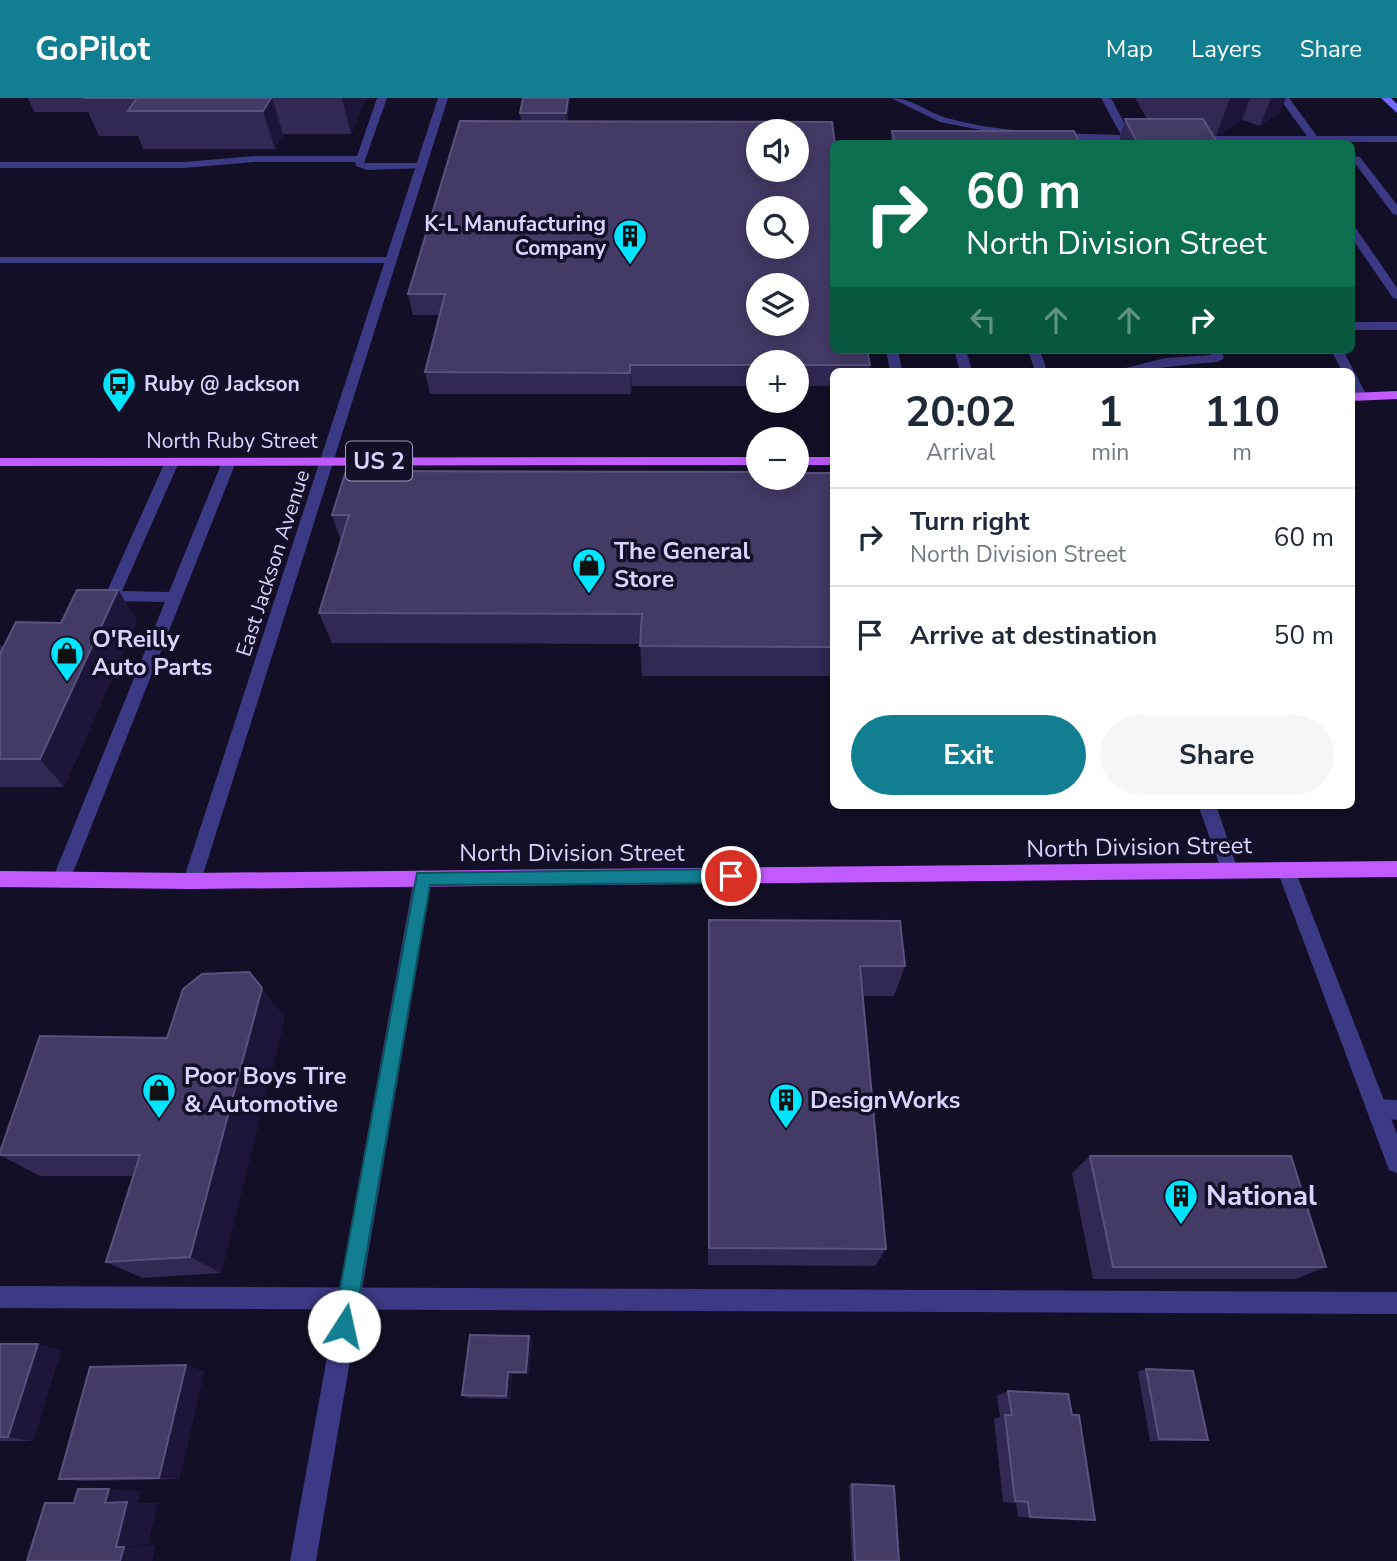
<!DOCTYPE html>
<meta charset="utf-8">
<style>
body{margin:0;font-family:"Nunito Sans",sans-serif;background:#f6f6f7;color:#1f2937;height:100vh;display:flex;flex-direction:column;font-size:26px;white-space:nowrap}
*{box-sizing:border-box;margin:0}
p{font-size:23px;color:#747a83}
.icon{flex:none;width:38px;height:38px;fill:none;stroke:currentColor;stroke-width:2;stroke-linecap:round;stroke-linejoin:round}
.map{position:relative;flex:1;overflow:hidden}
.panel{position:absolute;left:830px;top:270px;width:525px;height:441px;display:flex;flex-direction:column;background:#fff;border-radius:10px;box-shadow:0 4px 18px #0003}
.panel>*{flex:none}
.banner{position:absolute;left:830px;top:42px;width:525px;height:214px;border-radius:10px;box-shadow:0 4px 18px #0003;background:#0b6e4f;color:#fff;overflow:hidden}
.buttons{position:absolute;left:746px;top:21px;display:grid;gap:14px}
.buttons a{display:grid;place-items:center;width:63px;height:63px;border-radius:50%;background:#fff;box-shadow:0 4px 18px #0003;font-size:35px}
.pin{position:absolute;display:grid;place-items:center;width:60px;height:60px;color:#fff;margin:-30px;border:4px solid #fff;border-radius:50%;box-shadow:0 2px 7px #0007}
.me{position:absolute;width:77px;margin:-38px;rotate:10deg;stroke-linejoin:round;filter:drop-shadow(0 0 5px #0008)}
.turn{display:flex;align-items:center;gap:24px;height:147px;padding:0 21px;font-size:32px}
.turn .icon{width:91px;height:91px;stroke-width:2.5}
.turn b{display:block;font-size:49px;line-height:60px}
.lanes{display:flex;align-items:center;height:66px;padding:0 21px;background:#0003;justify-content:center;gap:35px;direction:ltr}
.lanes .off{opacity:.35}
.eta{display:flex;justify-content:space-evenly;align-items:center;height:119px;text-align:center}
.eta b{font-size:42px;font-weight:700;line-height:49px}
.cta{display:flex;gap:14px;margin-top:auto;padding:14px 21px}
.cta a{flex:1;height:80px;border-radius:42px;background:#117e91;color:#fff;font-size:28px;font-weight:700;line-height:80px;text-align:center}
.cta a+a{background:#f6f6f7;color:#1f2937}
ul{padding:0;list-style:none}
li{display:flex;align-items:center;gap:21px;height:98px;padding:0 21px;border-top:2px solid #e0e1e3}
li div{flex:1}
li b{display:block;font-size:26px}
li em{font-style:normal}
header{display:flex;align-items:center;gap:42px;box-sizing:border-box;height:98px;padding:0 35px;background:#117e91;color:#fff}
header strong{font-size:33px}
nav{display:flex;gap:38px;margin-inline-start:auto;font-size:24px}
.map>svg:first-child{display:block}
.lines{fill:none;stroke-linecap:round;stroke-linejoin:round}
.lane{fill:#3d3a85;fill-rule:evenodd}
.street{fill:#3d3a85;fill-rule:evenodd}
.secondary{fill:#6f6bff;fill-rule:evenodd}
.primary{fill:#c25bff;fill-rule:evenodd}
.wall{fill:#312854}
.shaded-wall{fill:#1d163a}
.building{fill:#433a66;stroke:#5a527e;stroke-width:2;fill-rule:evenodd}
.route{fill:#117e91;stroke:#0b525e;stroke-width:2}
.labels{text-anchor:middle;dominant-baseline:central;stroke-width:7;stroke-linejoin:round;paint-order:stroke}
.far-poi-label{font-size:21px;font-weight:bold;fill:#d9d4ff;stroke:#130f26;text-anchor:end}
.far-street-label{font-size:21px;fill:#d9d4ff;stroke:#130f26}
.shield{fill:#130f26;stroke:#9e99be;stroke-width:2}
.shield-label{font-size:23px;font-weight:bold;fill:#d9d4ff}
.poi-label{font-size:24px;font-weight:bold;fill:#d9d4ff;stroke:#130f26;text-anchor:start}
.street-label{font-size:24px;fill:#d9d4ff;stroke:#130f26}
.near-poi-label{font-size:28px;font-weight:bold;fill:#d9d4ff;stroke:#130f26;text-anchor:start}
</style>
<header>
<strong>GoPilot</strong>
<nav><a>Map</a><a>Layers</a><a>Share</a></nav>
</header>
<div class="map">
<svg width="1397" height="1463" viewBox="0 0 1397 1463">
<rect width="100%" height="100%" fill="#130f26"/>
<g class="lines">
<g class="lane">
<path d="M377 0H387L364 65H422L425 66V70L367 72 356 68 355 64H254L184 70H0V64H184L254 58H357Z"/>
<path d="M891 0C913 0 928 15 947 20 1004 36 1063 35 1121 37L1101 0H1111L1131 38 1147 41 1142 44H1128L1026 40 1021 46H1012L1017 39 940 24Z"/>
<path d="M1279 0H1289L1317 38H1397V44H1194L1189 41 1194 38H1307Z"/>
<path d="M1351 58 1360 59 1397 107V117L1393 116 1354 64H1351Z"/>
<path d="M1351 128 1355 129 1397 190V201L1393 200 1351 139Z"/>
<path d="M0 159H392L397 162 392 165H0Z"/>
<rect x="1351" y="224" width="46" height="8"/>
<path d="M886 252H898L902 273H890Z"/>
<path d="M954 252H966L972 273H960Z"/>
<path d="M1028 252H1040L1047 273H1035Z"/>
<path d="M1209 252H1221L1224 260 1218 264C1183 266 1149 273 1114 273L1165 260 1211 257Z"/>
<path d="M1331 252H1343L1367 298 1365 301H1357L1351 290V273H1342Z"/>
<path d="M172 360 179 364 122 493 169 494 222 364 229 360 236 364 70 782 67 787 61 790 55 787 52 782 165 504 112 503 105 498 165 364Z"/>
<path d="M1377 1001 1397 1002V1022L1370 1018 1367 1011 1370 1004Z"/>
<path d="M0 1188 1397 1194V1216L0 1210Z"/>
</g>
<g class="street">
<path d="M438 0H448L201 783 198 788 192 791 186 788 183 783Z"/>
<path d="M1198 707H1216L1238 772 1235 777 1229 780 1223 777Z"/>
<path d="M1286 764 1292 767 1295 772 1397 1036V1075L1389 1072 1386 1064 1277 772 1280 767Z"/>
<path d="M423 772 429 775 432 780 316 1463H290L414 780 417 775Z"/>
</g>
<path class="secondary" d="M1381 0H1391L1397 6V15Z"/>
<g class="primary">
<path d="M1397 293V301L1351 303V295Z"/>
<path d="M758 359V367L0 368V360Z"/>
<rect x="796" y="359" width="37" height="8"/>
<path d="M1397 763V779L192 791 0 789V773L192 775Z"/>
</g>
</g>
<g class="wall">
<path d="M28 0H366L351 36H283L275 51H143L138 38H99L88 14H34Z"/>
<path d="M570 0 567 24 870 267 869 273H833V288H796V264H758V288H632L631 296H430L425 274 440 217H413L408 196 521 23 520 15Z"/>
<path d="M1135 0H1286L1280 14 1260 28 1242 22 1216 38 1212 36 1218 46H1118L1125 21H1147Z"/>
<path d="M892 33 1080 46H890Z"/>
<path d="M1062 252H1159L1158 253Z"/>
<path d="M833 375V578H642L640 546 332 545 319 515 341 443 332 417Z"/>
<path d="M118 492 137 523 64 689H0V546L3 550 61 525Z"/>
<path d="M709 822 905 868 894 898H862L886 1151 875 1168 708 1167Z"/>
<path d="M285 919 221 1175 143 1180 106 1164 133 1078H40L0 1057V1054L167 940Z"/>
<path d="M1090 1058 1326 1169 1296 1181H1093L1072 1075Z"/>
<path d="M529 1238 532 1241 529 1276H512L510 1301 466 1300 462 1297Z"/>
<path d="M0 1246 61 1252 33 1343H0Z"/>
<path d="M1146 1271 1208 1342 1199 1343H1150L1138 1274Z"/>
<path d="M204 1273 179 1381 82 1383 59 1381Z"/>
<path d="M1008 1293 1072 1317 1095 1422 1018 1419 1016 1405 1003 1404 994 1321 1000 1319 997 1298Z"/>
<path d="M852 1386 899 1463H852L849 1387Z"/>
</g>
<g class="shaded-wall">
<path d="M271 0H272L283 36 275 51 263 13Z"/>
<path d="M342 0H366L351 36Z"/>
<path d="M568 0H570L566 25V15Z"/>
<path d="M1230 0H1250L1242 22 1216 38Z"/>
<path d="M1271 0H1286L1280 14 1260 28Z"/>
<path d="M630 267 632 288 631 296 630 275Z"/>
<path d="M118 492 137 523 64 689 40 661Z"/>
<path d="M262 890 285 919 221 1175 190 1159Z"/>
<path d="M529 1238 532 1241 529 1276 526 1274Z"/>
<path d="M38 1246 61 1252 33 1343 8 1339Z"/>
<path d="M186 1267 204 1273 179 1381 159 1380Z"/>
<path d="M508 1274 512 1276 510 1301 506 1298Z"/>
<path d="M109 1391 141 1393 138 1405H158L148 1447 116 1449 105 1405Z"/>
<path d="M156 1447 152 1463H120L124 1449Z"/>
</g>
<g class="building">
<path d="M83 0H271L263 13H128L137 0Z"/>
<path d="M523 0H568L566 15H520Z"/>
<path d="M1125 21H1203L1218 46H1138Z"/>
<path d="M460 23 832 24 835 46H833V252H867L870 267H796V264H758V267H630V275L425 274 445 196H408ZM758 33H796V72H758ZM758 110H796V149H758ZM758 187H796V226H758Z"/>
<path d="M892 33H1074L1080 46H895Z"/>
<path d="M346 373 758 374V380H796V375H833V549L640 548 642 516 319 515 349 417H332Z"/>
<path d="M77 492H118L40 661H0V556L16 524 61 525Z"/>
<path d="M709 822 900 823 905 868H860L886 1151 709 1150Z"/>
<path d="M249 874 262 890 190 1159 106 1164 140 1057H0V1054L40 938 167 940 183 891 202 876Z"/>
<path d="M1090 1058H1291L1326 1169H1113Z"/>
<path d="M470 1237 529 1238 526 1274H508L506 1298 462 1297Z"/>
<path d="M0 1246H38L8 1339H0Z"/>
<path d="M186 1267 159 1380 59 1381 90 1269Z"/>
<path d="M1146 1271 1193 1273 1208 1342 1159 1341Z"/>
<path d="M1008 1293 1068 1296 1072 1317H1079L1095 1422 1030 1419 1028 1404 1015 1403 1005 1317H1012Z"/>
<path d="M852 1386 894 1388 899 1463H855Z"/>
<path d="M78 1391H109L105 1405 127 1404 116 1449H124L120 1463H27L45 1405H74Z"/>
</g>
<path class="route" d="M731 771 737 773 739 778 737 783 731 785 430 787 354 1228 351 1236 344 1239 336 1236 333 1228 417 775Z"/>
<defs>
<g id="building-pin" transform="scale(1.75)"><path d="M0 17L-7.5 6A9.5 9.5 0 1 1 7.5 6Z" fill="#00e5ff" stroke="#130f26"/><path d="M-4-6H4V6H1V3H-1V6H-4ZM-2.5-4.3h1.7v1.8h-1.7ZM.8-4.3h1.7v1.8H.8ZM-2.5-1h1.7V.8h-1.7ZM.8-1h1.7V.8H.8Z" fill="#111"/></g>
<g id="bus-pin" transform="scale(1.75)"><path d="M0 17L-7.5 6A9.5 9.5 0 1 1 7.5 6Z" fill="#00e5ff" stroke="#130f26"/><path d="M-5-6H5V4H4V6H2V4H-2V6H-4V4H-5ZM-3.5-4V0h7V-4ZM-3.5 1.2v1.5H-2V1.2ZM2 1.2v1.5H3.5V1.2Z" fill="#111"/></g>
<g id="shop-pin" transform="scale(1.75)"><path d="M0 17L-7.5 6A9.5 9.5 0 1 1 7.5 6Z" fill="#00e5ff" stroke="#130f26"/><path d="M-5-2.5h2.3a2.7 3.5 0 0 1 5.4 0H5L5.5 6h-11ZM-1.5-2.5h3a1.5 2.3 0 0 0-3 0Z" fill="#111"/></g>
</defs>
<g fill-rule="evenodd">
<use href="#building-pin" x="630" y="138"/>
<use href="#bus-pin" x="119" y="286"/>
<use href="#shop-pin" x="589" y="467"/>
<use href="#shop-pin" x="67" y="555"/>
<use href="#shop-pin" x="159" y="992"/>
<use href="#building-pin" x="786" y="1002"/>
<use href="#building-pin" x="1181" y="1098"/>
</g>
<g class="labels">
<g class="far-poi-label">
<text x="606" y="126">K-L Manufacturing<tspan x="606" dy="24">Company</tspan></text>
<text x="144" y="286" text-anchor="start">Ruby @ Jackson</text>
</g>
<g class="far-street-label">
<text x="232" y="343">North Ruby Street</text>
<text transform="translate(273 465) rotate(-72)">East Jackson Avenue</text>
</g>
<rect class="shield" x="346" y="343.5" width="66" height="39" rx="5"/>
<g class="shield-label">
<text x="379" y="363">US 2</text>
</g>
<g class="poi-label">
<text x="614" y="453">The General<tspan x="614" dy="28">Store</tspan></text>
<text x="92" y="541">O'Reilly<tspan x="92" dy="28">Auto Parts</tspan></text>
<text x="184" y="978">Poor Boys Tire<tspan x="184" dy="28">&amp; Automotive</tspan></text>
<text x="810" y="1002">DesignWorks</text>
</g>
<g class="street-label">
<text transform="translate(1139 749) rotate(-1)">North Division Street</text>
<text x="572" y="755">North Division Street</text>
</g>
<g class="near-poi-label">
<text x="1206" y="1098">National</text>
</g>
</g>
</svg>
<div class="buttons">
<a><svg class="icon" aria-label="sound" viewBox="0 0 24 24"><path d="M4 9h4l5-4v14l-5-4H4zM17 9q2 3 0 6"/></svg></a>
<a><svg class="icon" aria-label="search" viewBox="0 0 24 24"><circle cx="10" cy="10" r="6"/><path d="M15 15l6 6"/></svg></a>
<a><svg class="icon" aria-label="layers" viewBox="0 0 24 24"><path d="M12 4l9 5-9 5-9-5zM3 14l9 5 9-5"/></svg></a>
<a>+</a>
<a>−</a>
</div>
<div class="pin" style="left:731px;top:778px;background:#d93025"><svg class="icon" aria-label="arrive" viewBox="0 0 24 24"><path d="M6 21V4h12l-3 4 3 4H6"/></svg></div>
<svg class="me" style="left:344px;top:1228px" viewBox="-20 -20 40 40"><circle r="19" fill="#fff"/><path d="M0-13L10 11 0 6-10 11z" fill="#117e91"/></svg>
<div class="banner">
<div class="turn"><svg class="icon" aria-label="right" viewBox="0 0 24 24"><path d="M7 20v-9h11M14 6l5 5-5 5"/></svg><div><b>60 m</b>North Division Street</div></div>
<div class="lanes"><svg class="icon off" aria-label="left" viewBox="0 0 24 24"><path d="M17 20v-9H6M10 6l-5 5 5 5"/></svg><svg class="icon off" aria-label="ahead" viewBox="0 0 24 24"><path d="M12 20V5M6 11l6-6 6 6"/></svg><svg class="icon off" aria-label="ahead" viewBox="0 0 24 24"><path d="M12 20V5M6 11l6-6 6 6"/></svg><svg class="icon" aria-label="right" viewBox="0 0 24 24"><path d="M7 20v-9h11M14 6l5 5-5 5"/></svg></div>
</div>
<section class="panel">
<div class="eta">
<div><b>20:02</b><p>Arrival</p></div>
<div><b>1</b><p>min</p></div>
<div><b>110</b><p>m</p></div>
</div>
<ul>
<li><svg class="icon" aria-label="right" viewBox="0 0 24 24"><path d="M7 20v-9h11M14 6l5 5-5 5"/></svg><div><b>Turn right</b><p>North Division Street</p></div><em>60 m</em></li>
<li><svg class="icon" aria-label="arrive" viewBox="0 0 24 24"><path d="M6 21V4h12l-3 4 3 4H6"/></svg><div><b>Arrive at destination</b></div><em>50 m</em></li>
</ul>
<div class="cta"><a>Exit</a><a>Share</a></div>
</section>
</div>
